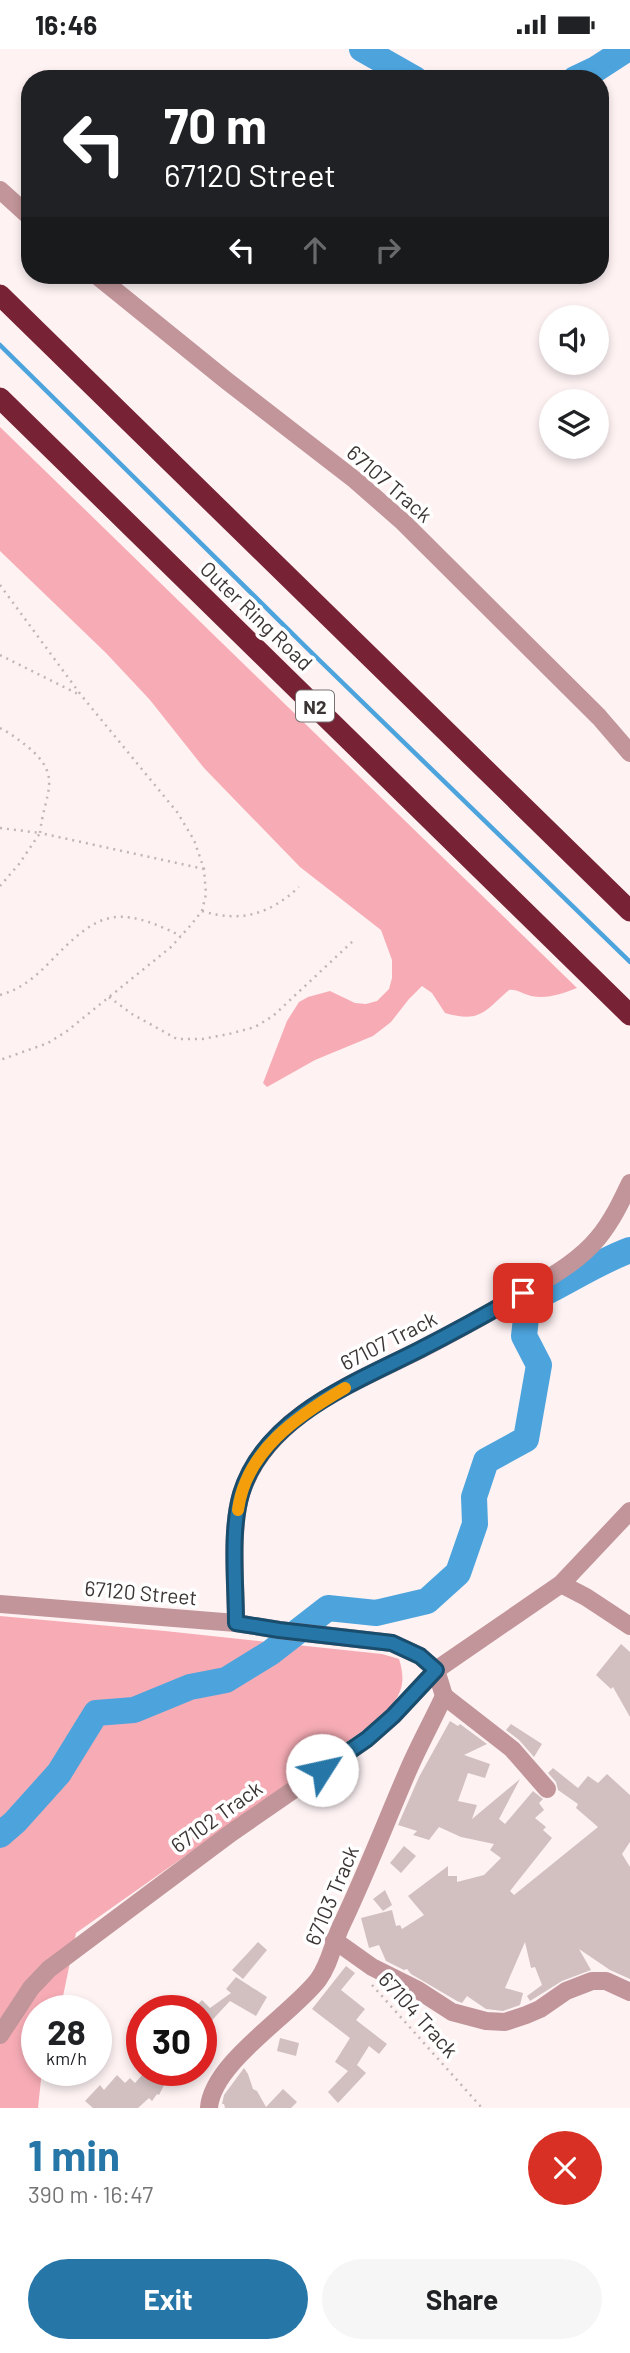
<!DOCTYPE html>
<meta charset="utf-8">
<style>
body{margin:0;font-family:Barlow,sans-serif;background:#f6f6f6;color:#202124;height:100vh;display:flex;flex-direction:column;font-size:26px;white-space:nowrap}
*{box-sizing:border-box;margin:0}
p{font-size:23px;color:#757577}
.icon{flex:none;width:38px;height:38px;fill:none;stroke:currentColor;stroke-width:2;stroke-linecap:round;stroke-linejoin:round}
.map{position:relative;height:2059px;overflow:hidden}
.sheet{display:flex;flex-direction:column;background:#fff;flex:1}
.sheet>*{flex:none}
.banner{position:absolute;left:21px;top:21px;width:588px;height:214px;border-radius:28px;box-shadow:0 4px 10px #0003;background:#202124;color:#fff;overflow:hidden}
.tools{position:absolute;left:539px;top:256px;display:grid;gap:14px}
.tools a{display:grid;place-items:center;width:70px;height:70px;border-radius:50%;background:#fff;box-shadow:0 4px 10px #0003;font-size:35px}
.speed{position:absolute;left:21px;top:1946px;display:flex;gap:14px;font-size:35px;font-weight:700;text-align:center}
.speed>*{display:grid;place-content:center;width:91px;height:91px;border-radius:50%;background:#fff;box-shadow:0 4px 10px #0003;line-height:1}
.speed small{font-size:18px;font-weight:400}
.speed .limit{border:10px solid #d22;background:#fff;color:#111}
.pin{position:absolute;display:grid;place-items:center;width:60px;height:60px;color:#fff;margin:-30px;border-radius:14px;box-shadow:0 4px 10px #0006}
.me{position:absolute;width:77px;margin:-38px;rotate:55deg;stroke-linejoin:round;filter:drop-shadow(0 0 5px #0008)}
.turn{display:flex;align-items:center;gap:24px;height:147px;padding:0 28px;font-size:32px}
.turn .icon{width:91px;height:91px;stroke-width:2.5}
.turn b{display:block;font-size:49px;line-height:60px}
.lanes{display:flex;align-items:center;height:66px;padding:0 28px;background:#0003;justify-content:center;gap:35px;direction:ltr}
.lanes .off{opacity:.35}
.round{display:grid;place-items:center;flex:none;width:74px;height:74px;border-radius:37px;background:#f6f6f6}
.summary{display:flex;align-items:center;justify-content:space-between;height:119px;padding:0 28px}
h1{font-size:42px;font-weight:700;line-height:52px;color:#2677a8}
.button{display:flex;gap:14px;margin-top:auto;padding:14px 28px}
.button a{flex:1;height:80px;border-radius:42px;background:#2677a8;color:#fff;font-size:28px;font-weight:700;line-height:80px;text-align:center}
.button a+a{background:#f6f6f6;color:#202124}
.status{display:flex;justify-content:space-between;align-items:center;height:49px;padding:0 35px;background:#fff;direction:ltr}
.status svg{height:19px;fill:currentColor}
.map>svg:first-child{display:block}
.green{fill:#f7acb5}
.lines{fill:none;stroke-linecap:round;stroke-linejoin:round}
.stream{stroke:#4da4dd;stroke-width:4.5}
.river{stroke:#4da4dd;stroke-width:26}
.building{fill:#d2c0c1}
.path{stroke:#c0b6b7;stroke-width:2.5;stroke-dasharray:2 5;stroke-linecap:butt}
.street{stroke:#c19599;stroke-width:18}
.highway{stroke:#782335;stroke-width:21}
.route-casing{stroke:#194d6d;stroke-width:18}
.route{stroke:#2677a8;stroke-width:12}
.slow{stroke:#f59e0b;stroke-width:12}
.labels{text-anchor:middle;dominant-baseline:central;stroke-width:7;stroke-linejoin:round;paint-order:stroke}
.shield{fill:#fff;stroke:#767272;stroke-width:2}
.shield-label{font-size:19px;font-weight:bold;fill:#3c3535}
.street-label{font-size:21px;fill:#3c3535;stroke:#fff}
</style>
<div class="status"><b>16:46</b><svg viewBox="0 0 49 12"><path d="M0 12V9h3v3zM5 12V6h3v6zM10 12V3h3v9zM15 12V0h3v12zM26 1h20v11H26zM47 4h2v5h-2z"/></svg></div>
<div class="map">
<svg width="630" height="2059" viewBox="0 0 630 2059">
<rect width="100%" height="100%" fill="#fef2f3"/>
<g class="green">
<path d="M0 378 577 939C561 945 548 950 531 947 523 945 517 940 509 941 484 963 480 974 445 964L432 944 422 937 409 950 391 973 373 987 315 1011 267 1038 263 1034 287 972 299 953 308 948 330 942 355 954 366 955 377 952 389 940 392 929V911L381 881 300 818 204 719 150 651 106 604 0 502Z"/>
<path d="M0 1567 165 1582 382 1605 399 1610C409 1641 396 1653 375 1673L76 1884 60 1962H37V2021H42L38 2059H0Z"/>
</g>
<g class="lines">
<path class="stream" d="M0 296 313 605 630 913"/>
<g class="river">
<path d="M362 0 415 30"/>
<path d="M575 30 596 20 627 0"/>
<path d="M0 1786 15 1773 59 1724 96 1664 134 1661 190 1638 226 1631 270 1604 328 1559 376 1564 427 1552 458 1524 475 1475 474 1448 486 1412 526 1390 539 1316 524 1287 528 1252C564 1236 593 1215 630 1201"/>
</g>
</g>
<g class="building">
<path d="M621 1595 630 1603V1668L613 1638 611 1640 596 1626Z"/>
<path d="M450 1672 458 1677 460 1675 487 1695 464 1706 490 1715 485 1729 468 1724 458 1752 477 1756 472 1770 520 1730 499 1770 505 1775 533 1742 543 1750 539 1754 544 1761 535 1769 546 1778 543 1781 552 1789 510 1842 514 1846 598 1778 576 1759 578 1755 558 1741 556 1733 548 1724 553 1719 578 1739 588 1727 598 1734 607 1725 630 1746V1793L622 1805 630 1818V1930L610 1921 579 1900 591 1921 562 1932 530 1952 527 1947 542 1936 535 1918 531 1919 525 1893 505 1939 523 1944 520 1956 503 1962 486 1960 467 1947 462 1954 457 1952 411 1925 407 1920 404 1921 386 1912 379 1896 369 1899 361 1869 392 1861 396 1877 400 1876 402 1880 424 1866 408 1847 448 1817V1827H457V1833L484 1826 501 1809 490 1801 494 1795 461 1788 439 1778 429 1791 413 1786 417 1782 398 1776 419 1728Z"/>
<path d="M511 1675 542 1695 534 1708 519 1691 506 1681Z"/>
<path d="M404 1797 416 1807 401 1824 390 1814Z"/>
<path d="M385 1841 392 1856 383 1862 373 1850Z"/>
<path d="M258 1893 267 1901 243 1930 232 1921Z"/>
<path d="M346 1917 355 1924 341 1941 365 1960 356 1971 387 1995 379 2005 369 1997 357 2016 366 2024 338 2054 328 2043 348 2022 335 2013 350 1989 312 1960Z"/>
<path d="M236 1928 267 1948 256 1967 230 1952 201 1983V1962L192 1961 202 1951 210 1959 231 1944 226 1940Z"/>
<path d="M280 1989 299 1994 296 2007 277 2002Z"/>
<path d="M244 2019 248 2025 253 2040 257 2042 266 2058 283 2040 297 2053 291 2059H225L224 2055H222L224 2046Z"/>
<path d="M151 2021H168L171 2031 166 2032 159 2046 157 2045 152 2052 149 2049 138 2059H93L85 2052 100 2036 104 2041 117 2026 125 2034 130 2029 135 2034 143 2025 144 2026Z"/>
</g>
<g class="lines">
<g class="path">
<path d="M0 536 81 646 177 763 194 791 204 820 206 845 202 862 190 877 171 898 67 982 48 994 0 1011"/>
<path d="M0 606 78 645"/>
<path d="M0 679C10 684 19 691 28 698 64 728 44 744 40 784L204 820"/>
<path d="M0 779 40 784 19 815 0 837"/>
<path d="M202 862C241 874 270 865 299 838"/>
<path d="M0 946C21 940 34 929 49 914 97 864 115 854 181 887"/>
<path d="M109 948 132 965 177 990H202L229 985 255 978 273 967 353 892"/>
<path d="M372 1936 482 2059"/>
</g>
<g class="street">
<path d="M0 141 30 168"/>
<path d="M96 226 227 332 355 431 403 473 599 668 630 704"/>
<path d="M561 1535 586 1548 630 1577"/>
<path d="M0 1555 236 1574 279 1581 392 1594 420 1607 436 1621 444 1647C432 1673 418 1698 407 1724 385 1775 365 1827 341 1877 333 1894 330 1915 318 1931 291 1966 212 2014 209 2059"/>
<path d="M236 1574C236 1536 230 1477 242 1442 268 1366 354 1334 420 1301 456 1282 491 1263 527 1242 552 1227 579 1212 598 1189 612 1172 621 1153 630 1134"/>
<path d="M444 1647 512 1700 547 1740"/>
<path d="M334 1891 372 1918 418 1941 452 1963 486 1972 505 1973 526 1966 540 1960 566 1942 592 1932H606L630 1943"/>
<path d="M0 1986 31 1939 49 1920 231 1784 367 1690 393 1667 436 1621 561 1535 630 1462"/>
</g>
<g class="highway">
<path d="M0 246 630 862"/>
<path d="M0 349 630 966"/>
</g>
</g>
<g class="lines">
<g class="route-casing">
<path id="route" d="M322 1721 367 1690 393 1667 436 1621 420 1607 392 1594 279 1581 236 1574C236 1534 230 1483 241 1445 264 1368 354 1334 419 1301 454 1283 489 1264 523 1244"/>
</g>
<use href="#route" class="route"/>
<path class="slow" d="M238 1461C246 1402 297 1367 345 1339"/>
</g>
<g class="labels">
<rect class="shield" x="296" y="641.5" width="38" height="31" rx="5"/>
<g class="shield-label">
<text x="315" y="657">N2</text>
</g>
<g class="street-label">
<text transform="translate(390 434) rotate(41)">67107 Track</text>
<text transform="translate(257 566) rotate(44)">Outer Ring Road</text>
<text transform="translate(388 1291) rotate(-27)">67107 Track</text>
<text transform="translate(141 1543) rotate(5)">67120 Street</text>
<text transform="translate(216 1767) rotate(-36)">67102 Track</text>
<text transform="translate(331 1846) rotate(-67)">67103 Track</text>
<text transform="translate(419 1965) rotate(48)">67104 Track</text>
</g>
</g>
</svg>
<div class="tools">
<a><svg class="icon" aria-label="sound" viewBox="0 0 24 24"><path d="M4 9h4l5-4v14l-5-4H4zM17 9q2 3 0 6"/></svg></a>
<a><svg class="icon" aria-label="layers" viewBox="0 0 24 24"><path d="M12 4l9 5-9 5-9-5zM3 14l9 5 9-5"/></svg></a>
</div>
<div class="speed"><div>28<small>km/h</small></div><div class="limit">30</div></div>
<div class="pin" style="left:523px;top:1244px;background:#d93025"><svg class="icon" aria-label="arrive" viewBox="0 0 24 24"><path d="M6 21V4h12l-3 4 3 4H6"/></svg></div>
<svg class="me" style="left:322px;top:1721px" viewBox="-20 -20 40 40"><circle r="19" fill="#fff"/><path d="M0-13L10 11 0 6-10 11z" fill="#2677a8"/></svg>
<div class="banner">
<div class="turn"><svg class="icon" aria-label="left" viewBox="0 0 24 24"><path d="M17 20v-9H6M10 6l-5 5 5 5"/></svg><div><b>70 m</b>67120 Street</div></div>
<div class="lanes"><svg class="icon" aria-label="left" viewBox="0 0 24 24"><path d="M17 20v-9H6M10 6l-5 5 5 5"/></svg><svg class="icon off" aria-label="ahead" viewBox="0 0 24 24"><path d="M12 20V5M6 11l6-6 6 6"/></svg><svg class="icon off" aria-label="right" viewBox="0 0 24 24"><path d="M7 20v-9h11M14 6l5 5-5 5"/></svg></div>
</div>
</div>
<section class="sheet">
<div class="summary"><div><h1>1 min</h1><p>390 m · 16:47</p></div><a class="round" style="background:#d93025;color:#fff"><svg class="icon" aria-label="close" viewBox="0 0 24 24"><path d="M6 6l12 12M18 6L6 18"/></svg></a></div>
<div class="button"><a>Exit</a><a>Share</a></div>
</section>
